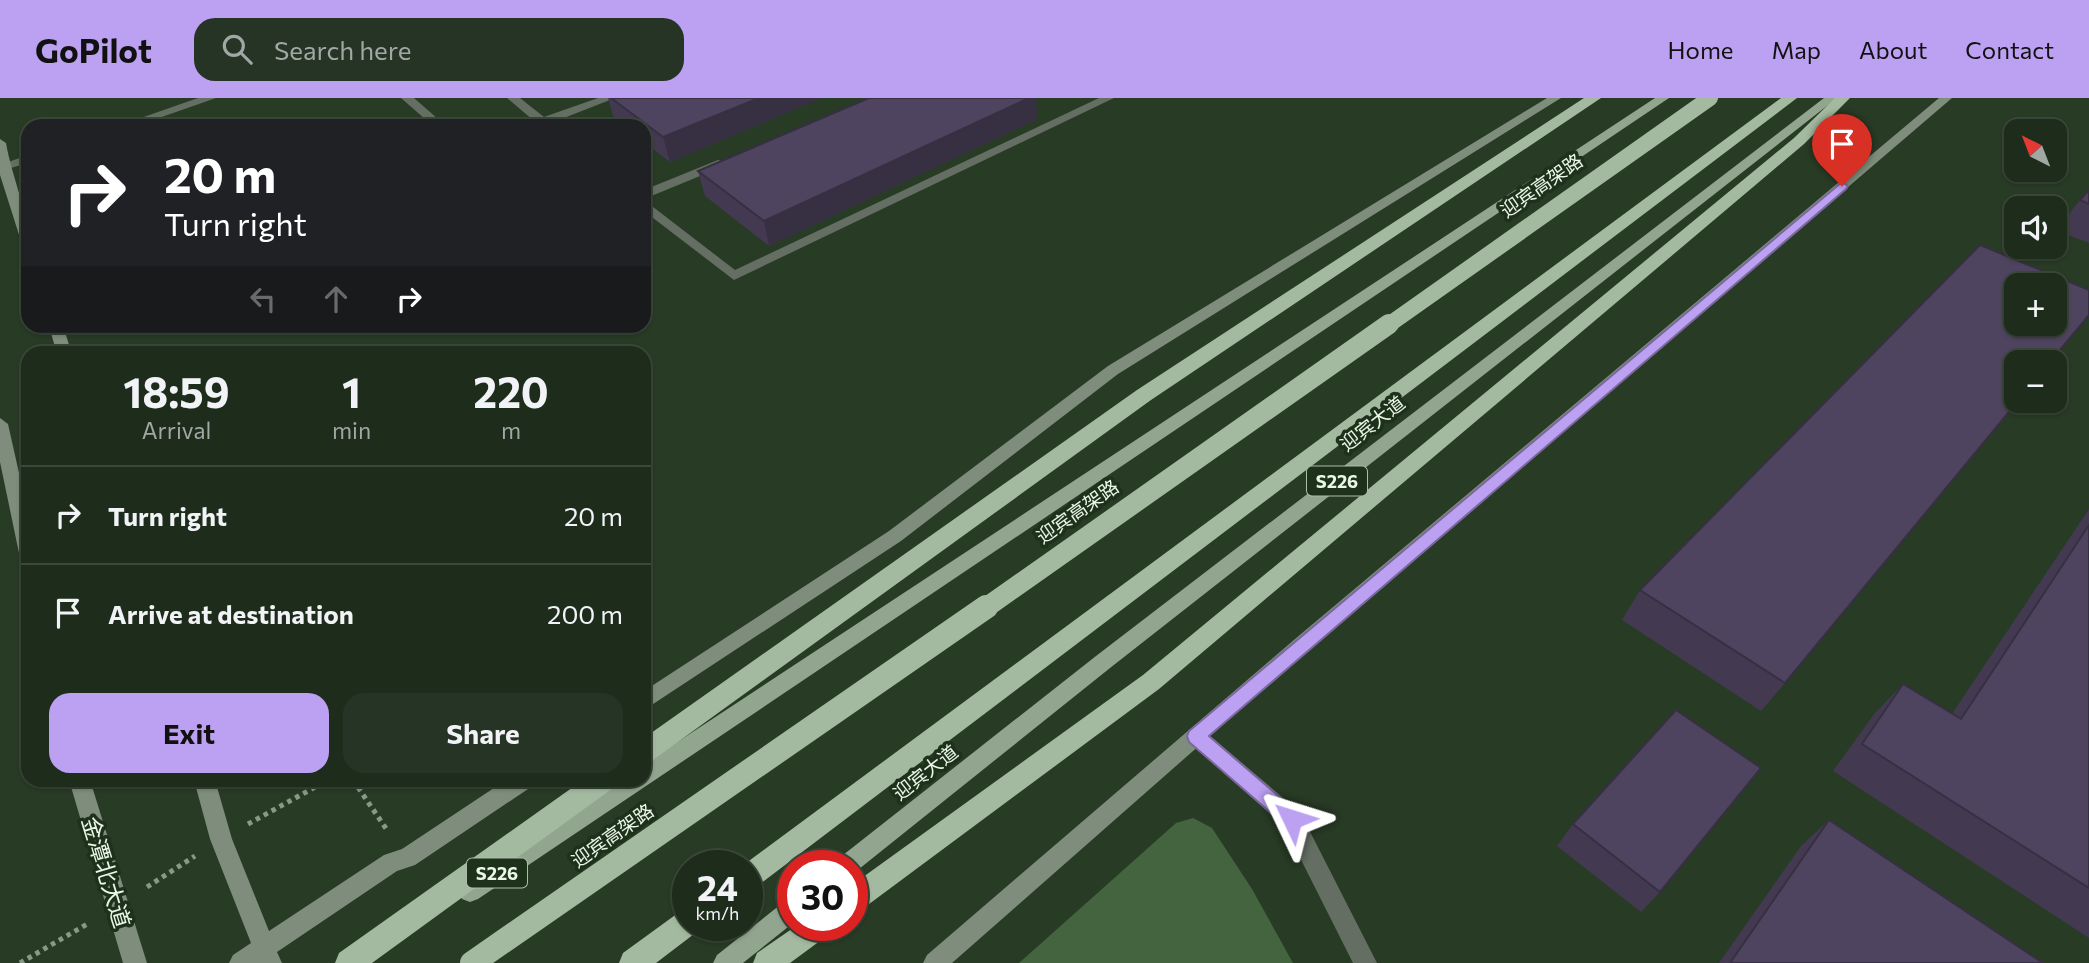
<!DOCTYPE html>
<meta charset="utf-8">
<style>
body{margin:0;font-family:Commissioner,"Noto Sans SC",sans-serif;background:#263425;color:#f1f3f6;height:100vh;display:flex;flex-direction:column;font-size:26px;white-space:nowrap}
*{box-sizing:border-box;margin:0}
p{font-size:23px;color:#a1a7a3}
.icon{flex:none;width:38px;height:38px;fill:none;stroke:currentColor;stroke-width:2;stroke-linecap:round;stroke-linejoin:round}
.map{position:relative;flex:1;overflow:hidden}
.drawer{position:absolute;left:21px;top:248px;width:630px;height:441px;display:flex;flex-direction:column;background:#1e2c1c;border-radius:21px;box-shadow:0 2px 5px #0004,0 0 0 2px #3c483b}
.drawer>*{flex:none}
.banner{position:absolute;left:21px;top:21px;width:630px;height:214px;border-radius:21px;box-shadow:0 2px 5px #0004,0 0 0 2px #3c483b;background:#202124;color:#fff;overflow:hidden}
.needle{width:46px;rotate:318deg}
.tools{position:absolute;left:2004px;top:21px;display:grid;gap:14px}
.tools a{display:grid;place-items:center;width:63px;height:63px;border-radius:14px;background:#1e2c1c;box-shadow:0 2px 5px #0004,0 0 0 2px #3c483b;font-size:35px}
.speed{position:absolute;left:672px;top:752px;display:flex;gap:14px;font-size:35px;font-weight:700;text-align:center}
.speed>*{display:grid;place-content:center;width:91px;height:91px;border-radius:50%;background:#1e2c1c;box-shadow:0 2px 5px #0004,0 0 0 2px #3c483b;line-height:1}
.speed small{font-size:18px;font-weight:400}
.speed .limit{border:10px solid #d22;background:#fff;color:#111}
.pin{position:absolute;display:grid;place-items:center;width:60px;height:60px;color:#fff;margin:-72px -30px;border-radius:50% 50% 50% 0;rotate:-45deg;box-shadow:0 0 7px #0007}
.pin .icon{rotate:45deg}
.me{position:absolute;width:77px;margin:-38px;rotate:311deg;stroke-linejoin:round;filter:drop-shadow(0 0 5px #0008)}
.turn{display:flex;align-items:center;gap:24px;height:147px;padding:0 28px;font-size:32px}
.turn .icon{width:91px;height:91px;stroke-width:2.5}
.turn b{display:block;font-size:49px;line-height:60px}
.lanes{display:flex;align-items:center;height:66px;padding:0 28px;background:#0003;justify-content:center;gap:35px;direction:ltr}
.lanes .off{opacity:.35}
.eta{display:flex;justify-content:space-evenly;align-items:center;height:119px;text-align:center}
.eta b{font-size:42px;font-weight:700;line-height:49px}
.primary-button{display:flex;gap:14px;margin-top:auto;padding:14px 28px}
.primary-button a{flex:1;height:80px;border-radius:21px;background:#bca0f2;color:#111;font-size:28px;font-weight:700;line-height:80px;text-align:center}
.primary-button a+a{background:#263425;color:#f1f3f6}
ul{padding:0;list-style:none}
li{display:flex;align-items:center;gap:21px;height:98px;padding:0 28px;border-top:2px solid #3c483b}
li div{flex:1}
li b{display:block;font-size:26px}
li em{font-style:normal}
header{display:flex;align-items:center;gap:42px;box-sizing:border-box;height:98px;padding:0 35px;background:#bca0f2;color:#111}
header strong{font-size:33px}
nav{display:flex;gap:38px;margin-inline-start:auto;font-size:24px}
.search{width:490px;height:63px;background:#263425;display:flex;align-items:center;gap:18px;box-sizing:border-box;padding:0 24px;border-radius:21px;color:#a1a7a3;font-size:26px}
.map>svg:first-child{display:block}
.green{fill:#44633f}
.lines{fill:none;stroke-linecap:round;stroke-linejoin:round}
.path{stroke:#899987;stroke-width:5;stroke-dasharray:4.5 4.5;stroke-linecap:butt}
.lane{fill:#646e63;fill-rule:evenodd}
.street{fill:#646e63;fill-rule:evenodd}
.secondary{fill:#7e8d7c;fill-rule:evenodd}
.primary{fill:#92a58f;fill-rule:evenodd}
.highway{fill:#a4baa0;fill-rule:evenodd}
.highway-bridge-far2{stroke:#a4baa0;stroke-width:16}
.highway-bridge-far1{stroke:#a4baa0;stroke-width:20}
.highway-bridge{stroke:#a4baa0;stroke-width:24}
.wall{fill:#433a52}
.shaded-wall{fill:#373042}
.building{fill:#4e445f;stroke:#373042;stroke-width:2;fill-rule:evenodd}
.route{fill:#bca0f2;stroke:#7a689d;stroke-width:2}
.labels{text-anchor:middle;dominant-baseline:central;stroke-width:7;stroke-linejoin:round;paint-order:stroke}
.shield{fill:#1e311b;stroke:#adbcaa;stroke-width:2}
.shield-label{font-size:18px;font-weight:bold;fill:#eaf7e8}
.street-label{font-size:19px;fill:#eaf7e8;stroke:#1e311b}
.near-street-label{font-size:23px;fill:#eaf7e8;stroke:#1e311b}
</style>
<header>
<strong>GoPilot</strong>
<div class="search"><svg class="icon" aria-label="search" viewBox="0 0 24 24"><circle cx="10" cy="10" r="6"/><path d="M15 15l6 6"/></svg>Search here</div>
<nav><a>Home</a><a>Map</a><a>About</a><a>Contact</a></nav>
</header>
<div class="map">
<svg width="2089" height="865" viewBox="0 0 2089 865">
<rect width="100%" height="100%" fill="#283b25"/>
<path class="green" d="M1193 720 1212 730 1252 791 1293 865H1019L1176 725Z"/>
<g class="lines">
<g class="path">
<path d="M353 682 387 732"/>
<path d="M248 726 328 682"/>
<path d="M147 789 195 758"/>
<path d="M20 865 89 825"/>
</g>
<g class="lane">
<path d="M198 0H216L136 28H118Z"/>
<path d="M401 0H414L446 28H433Z"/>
<path d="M507 0H520L544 19 598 0H615L551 25 553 28H540Z"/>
<path d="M1099 0H1114L734 182 644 113V102L735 172Z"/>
<path d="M28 57V65L0 73V67Z"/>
<path d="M718 62 722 63V69L644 101V92Z"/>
</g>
<path class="street" d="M1196 629 1203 632 1300 714 1377 865H1353L1284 728 1189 644 1186 638 1189 632Z"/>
<g class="secondary">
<path d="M1547 0H1561L1118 276 901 443 644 612V593L889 433 1108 268Z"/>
<path d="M1939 0H1952L1309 551 952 865H923L927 857 1295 541Z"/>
<path d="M0 41 6 45C12 80 28 111 28 147L21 143 0 77Z"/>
<path d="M49 228H63L72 256H57Z"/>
<path d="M0 320 8 326 28 415V462L22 460 19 455 0 364Z"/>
<path d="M69 682H90L147 865H123Z"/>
<path d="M194 682H215L232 741 269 833 384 757 402 751 506 682H534L531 689 415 767 397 773 277 854 282 865H229L233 857 251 845 210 741Z"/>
</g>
<g class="primary">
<path d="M1655 0H1669L478 801 470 804 462 801 459 793 462 785 618 682H644V666Z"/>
<path d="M1824 0H1837L1110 570 854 775 852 768H835L838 761 1096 558Z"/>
<path d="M793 800V825L743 865H713L717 857 785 803Z"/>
</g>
<g class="highway">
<path d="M1584 0H1601L1151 302 653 662 644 665V640L1137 292Z"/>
<path d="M1781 0H1797L756 789 747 792V768H742Z"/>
<path d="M1835 0H1850L1804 46 1159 591 861 812 852 816V787L1143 577 1794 40Z"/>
<path d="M583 682H616L613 690 372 865H335L339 855Z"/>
<path d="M688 811V828H700L698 833 656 865H619L623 855 678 815Z"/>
<path d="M796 828H832L828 837 790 865H753L757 855Z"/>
</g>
<path class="highway-bridge-far2" d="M1387 228 1710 0"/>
<path class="highway-bridge-far1" d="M984 511 1389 226"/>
<path class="highway-bridge" d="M472 865 986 509"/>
</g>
<g class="wall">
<path d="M608 0H821L670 64 644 44V28H623L614 21Z"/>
<path d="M1037 21 769 148 705 98 698 73Z"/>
<path d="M2089 92V145L2056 132 2080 102Z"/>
<path d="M2089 411V840L1833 673 1875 615 1903 586 1952 616Z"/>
<path d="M1640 492 1785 585 1761 613 1622 522Z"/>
<path d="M1829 722 2043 865H1719L1801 748Z"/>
<path d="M1573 726 1660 794 1641 814 1557 748Z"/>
</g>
<g class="shaded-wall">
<path d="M759 0H821L670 64 663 39Z"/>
<path d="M1029 0H1036L1037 21 769 148 764 123Z"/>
</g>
<g class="building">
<path d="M611 0H759L663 39Z"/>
<path d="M869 0H1029L764 123 698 73Z"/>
<path d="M493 25 497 28H483Z"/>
<path d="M2089 92V106L2080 102Z"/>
<path d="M1980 147 2089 192V217L2050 264H2016V303H2018L1785 585 1640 492ZM2016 187H2054V226H2016Z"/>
<path d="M2089 427V790L1862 646 1903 586 1961 621Z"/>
<path d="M1676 612 1761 670 1660 794 1573 726Z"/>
<path d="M1829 722 2043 865H1730Z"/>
</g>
<path class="route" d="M1842 84 1848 88 1846 91 1209 638 1298 715 1301 721 1298 727 1292 730 1285 727 1189 644 1187 638 1189 633Z"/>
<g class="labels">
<g class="shield">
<rect x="1307" y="368.5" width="60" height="29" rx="5"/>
<rect x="467" y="760.5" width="60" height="29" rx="5"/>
</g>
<g class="shield-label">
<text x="1337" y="383">S226</text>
<text x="497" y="775">S226</text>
</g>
<g class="street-label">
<text transform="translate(1541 87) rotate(-35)">迎宾高架路</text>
<text transform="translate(1372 325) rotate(-38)">迎宾大道</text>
<text transform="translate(1077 413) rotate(-35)">迎宾高架路</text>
<text transform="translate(925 674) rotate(-38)">迎宾大道</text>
<text transform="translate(612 737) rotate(-35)">迎宾高架路</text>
</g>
<g class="near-street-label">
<text transform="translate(107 774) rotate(73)">金潭北大道</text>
</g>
</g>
</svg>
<div class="tools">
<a><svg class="needle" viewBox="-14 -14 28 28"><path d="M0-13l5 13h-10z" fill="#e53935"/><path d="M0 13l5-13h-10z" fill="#a1a7a3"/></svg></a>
<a><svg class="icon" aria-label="sound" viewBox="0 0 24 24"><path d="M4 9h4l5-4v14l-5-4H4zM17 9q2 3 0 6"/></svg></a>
<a>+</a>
<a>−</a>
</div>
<div class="speed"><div>24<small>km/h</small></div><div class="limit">30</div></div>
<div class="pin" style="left:1842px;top:88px;background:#d93025"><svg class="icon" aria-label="arrive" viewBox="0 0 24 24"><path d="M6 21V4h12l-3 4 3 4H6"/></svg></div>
<svg class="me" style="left:1292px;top:721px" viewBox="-20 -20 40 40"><path d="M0-17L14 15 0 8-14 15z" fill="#bca0f2" stroke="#fff" stroke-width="4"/></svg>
<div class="banner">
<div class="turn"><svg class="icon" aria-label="right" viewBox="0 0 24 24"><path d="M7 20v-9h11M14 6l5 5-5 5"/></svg><div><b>20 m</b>Turn right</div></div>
<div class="lanes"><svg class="icon off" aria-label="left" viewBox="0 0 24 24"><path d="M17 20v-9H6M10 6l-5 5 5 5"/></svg><svg class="icon off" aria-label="ahead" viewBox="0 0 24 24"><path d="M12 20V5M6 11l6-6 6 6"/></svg><svg class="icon" aria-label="right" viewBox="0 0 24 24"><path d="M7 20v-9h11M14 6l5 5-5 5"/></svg></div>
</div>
<section class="drawer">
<div class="eta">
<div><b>18:59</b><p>Arrival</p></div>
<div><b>1</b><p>min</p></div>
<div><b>220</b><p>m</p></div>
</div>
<ul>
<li><svg class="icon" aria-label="right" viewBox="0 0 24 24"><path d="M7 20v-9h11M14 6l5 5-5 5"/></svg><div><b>Turn right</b></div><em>20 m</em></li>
<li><svg class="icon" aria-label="arrive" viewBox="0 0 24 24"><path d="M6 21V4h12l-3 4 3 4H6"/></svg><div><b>Arrive at destination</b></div><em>200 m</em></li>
</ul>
<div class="primary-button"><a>Exit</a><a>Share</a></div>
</section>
</div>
